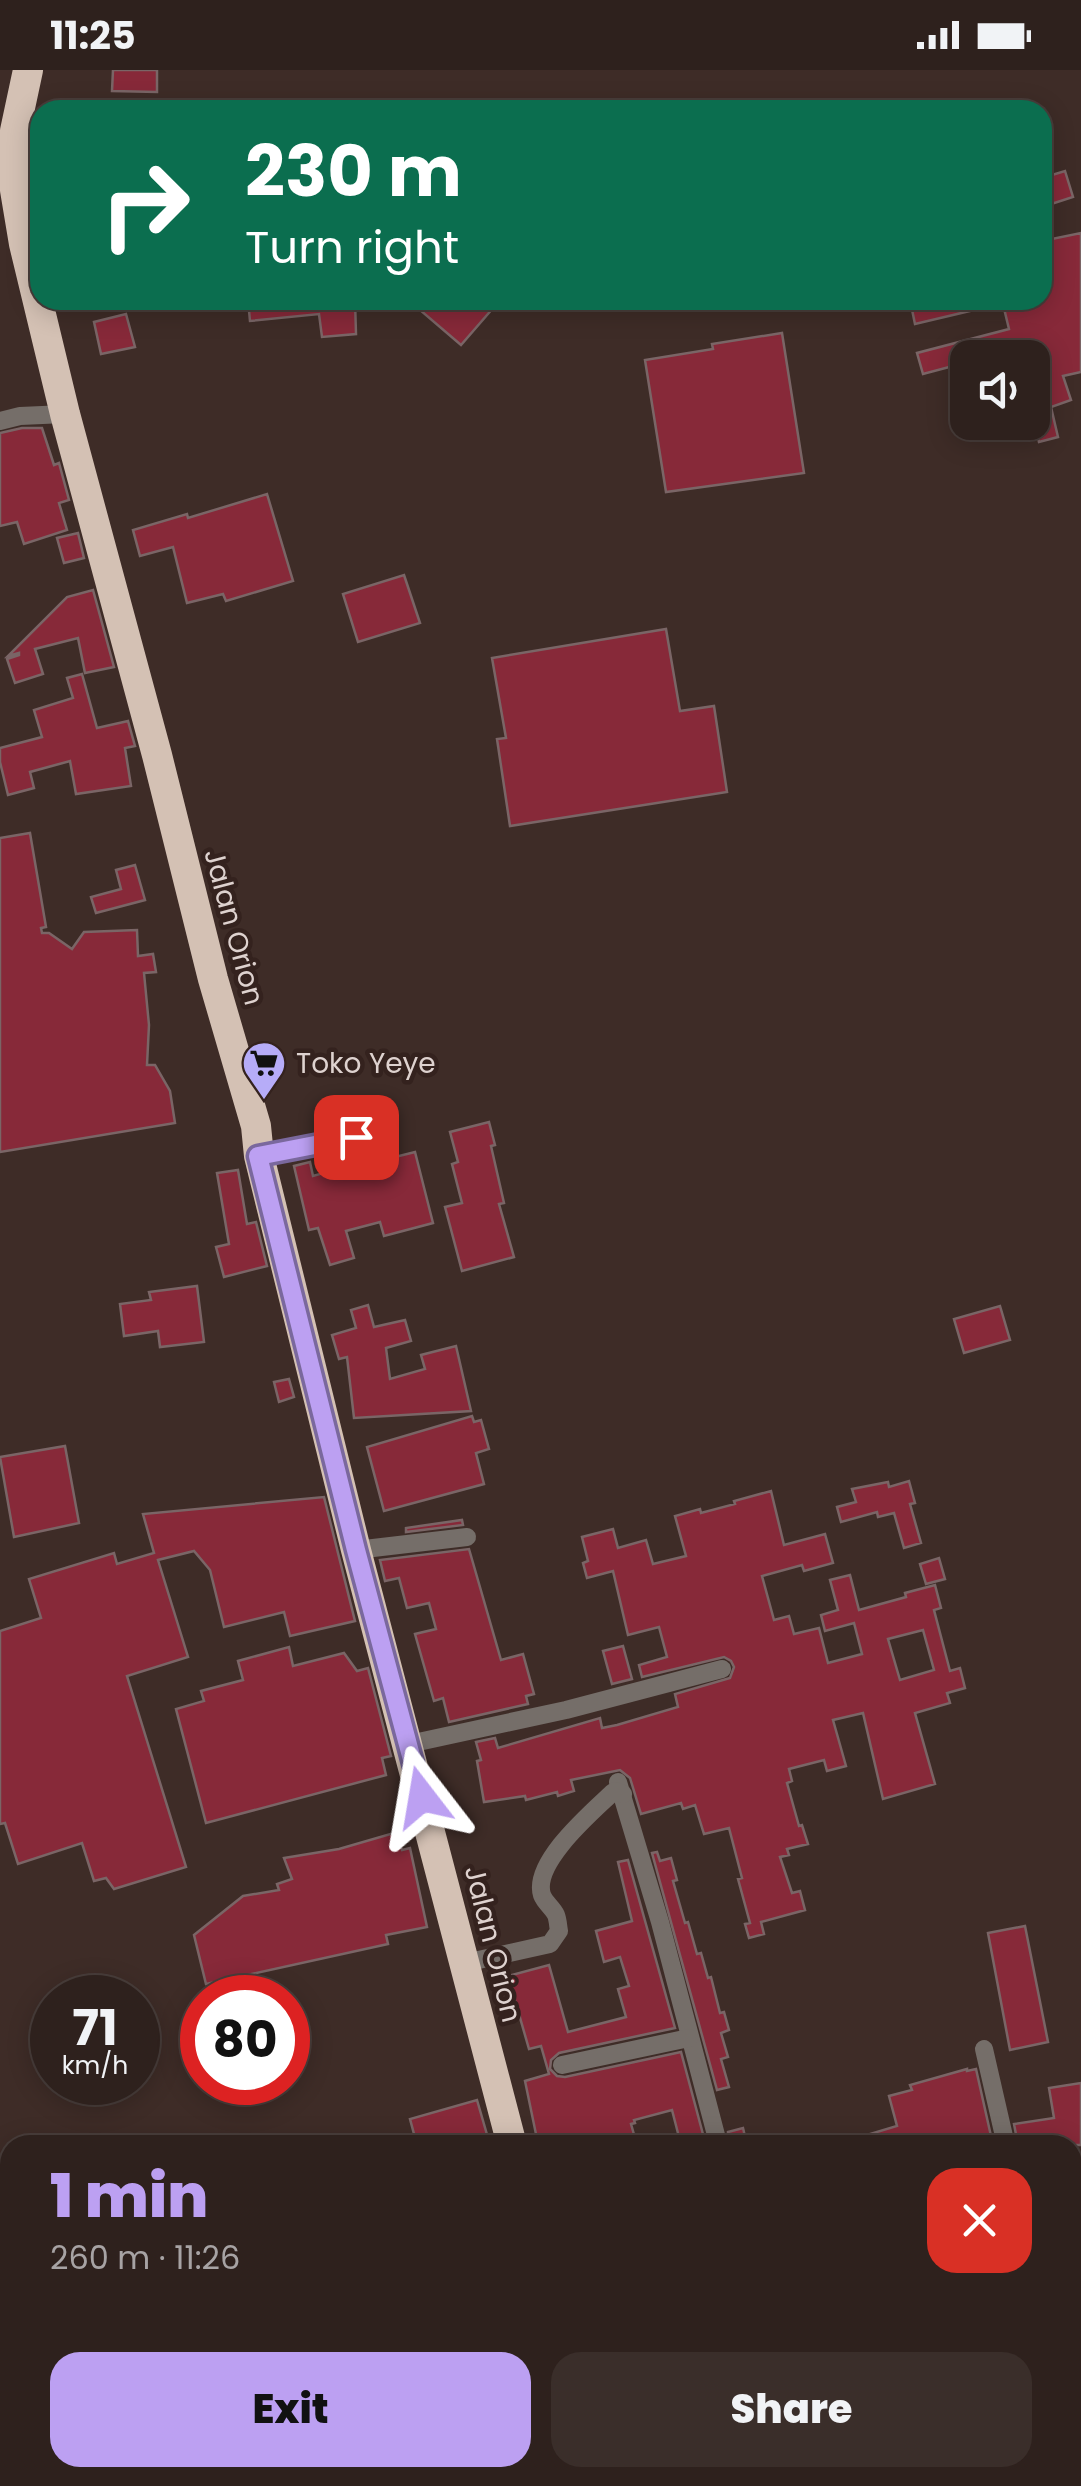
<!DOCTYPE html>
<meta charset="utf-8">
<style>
body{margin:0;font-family:Poppins,sans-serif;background:#3a2e2a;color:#f1f3f6;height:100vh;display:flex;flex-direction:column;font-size:38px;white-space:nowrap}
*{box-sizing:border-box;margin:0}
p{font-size:32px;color:#a7a3a4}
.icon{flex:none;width:55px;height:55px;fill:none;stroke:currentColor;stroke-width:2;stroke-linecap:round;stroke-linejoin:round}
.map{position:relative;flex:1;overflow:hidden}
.details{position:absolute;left:0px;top:2065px;width:1082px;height:352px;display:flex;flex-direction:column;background:#2e211d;border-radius:30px 30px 0 0;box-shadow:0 5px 25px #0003,0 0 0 2px #493e3b}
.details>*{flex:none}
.banner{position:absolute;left:30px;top:30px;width:1022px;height:210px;border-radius:30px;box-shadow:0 5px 25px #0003,0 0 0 2px #493e3b;background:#0b6e4f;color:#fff;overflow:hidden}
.controls{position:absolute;left:950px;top:270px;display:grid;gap:20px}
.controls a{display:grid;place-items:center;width:100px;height:100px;border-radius:20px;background:#2e211d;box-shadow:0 5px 25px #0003,0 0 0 2px #493e3b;font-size:50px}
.speed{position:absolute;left:30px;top:1905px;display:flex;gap:20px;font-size:50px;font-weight:700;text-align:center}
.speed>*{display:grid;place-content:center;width:130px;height:130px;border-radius:50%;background:#2e211d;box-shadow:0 5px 25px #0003,0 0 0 2px #493e3b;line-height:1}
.speed small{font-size:25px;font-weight:400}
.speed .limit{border:15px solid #d22;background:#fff;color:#111}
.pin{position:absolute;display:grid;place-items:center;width:85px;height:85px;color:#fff;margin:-42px;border-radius:20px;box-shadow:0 5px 15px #0006}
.me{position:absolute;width:110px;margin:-55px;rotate:346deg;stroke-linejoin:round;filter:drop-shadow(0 0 8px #0008)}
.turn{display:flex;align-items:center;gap:35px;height:210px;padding:0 50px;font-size:45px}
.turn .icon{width:130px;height:130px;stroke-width:2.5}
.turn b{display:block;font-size:70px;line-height:85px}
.round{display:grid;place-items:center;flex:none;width:105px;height:105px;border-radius:30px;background:#3a2e2a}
.head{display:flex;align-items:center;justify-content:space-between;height:170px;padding:0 50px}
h1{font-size:60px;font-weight:800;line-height:75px;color:#bca0f2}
.button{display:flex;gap:20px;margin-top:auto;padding:20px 50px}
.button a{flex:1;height:115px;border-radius:30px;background:#bca0f2;color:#111;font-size:40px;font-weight:800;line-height:115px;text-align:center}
.button a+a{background:#3a2e2a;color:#f1f3f6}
.status{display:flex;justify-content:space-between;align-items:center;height:70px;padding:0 50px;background:#2e211d;direction:ltr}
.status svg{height:28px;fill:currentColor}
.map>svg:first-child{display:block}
.building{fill:#872939;stroke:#7a6566;stroke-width:2.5;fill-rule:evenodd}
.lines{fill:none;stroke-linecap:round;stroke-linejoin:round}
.street{stroke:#756e69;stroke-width:18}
.highway{stroke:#d4c1b4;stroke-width:30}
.route-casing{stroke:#7a689d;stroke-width:25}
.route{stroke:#bca0f2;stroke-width:18}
.labels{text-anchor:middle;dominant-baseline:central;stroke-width:9;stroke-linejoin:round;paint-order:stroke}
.street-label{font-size:28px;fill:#ded2cf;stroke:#34221e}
.poi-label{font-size:28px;fill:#ded2cf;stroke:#34221e;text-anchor:start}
</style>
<div class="status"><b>11:25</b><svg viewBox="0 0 49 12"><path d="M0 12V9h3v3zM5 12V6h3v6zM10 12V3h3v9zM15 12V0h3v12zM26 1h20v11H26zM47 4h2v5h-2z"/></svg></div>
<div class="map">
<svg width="1081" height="2416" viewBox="0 0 1081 2416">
<rect width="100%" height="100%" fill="#3e2c27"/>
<g class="building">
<path d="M113 0H157V22L112 21Z"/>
<path d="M1065 101 1073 127 1042 137V108Z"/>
<path d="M1081 163V302L1063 306 1071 330 1051 337 1058 367 1039 372 1032 342V317L1049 313 1043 288H968V292L923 304 917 283 1009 259 1002 230H1042V171Z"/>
<path d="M248 230H355L356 264 322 267 319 244 250 251Z"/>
<path d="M429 230H500L461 275 420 240Z"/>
<path d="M910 230H990L991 236 915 254Z"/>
<path d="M126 244 135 277 101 284 94 252Z"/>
<path d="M782 263 804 403 666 422 645 290 713 279 712 274Z"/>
<path d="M22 358H42L54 395 59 393 69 430 59 433 67 460 24 474 17 452 0 456V363Z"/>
<path d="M267 424 293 511 226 531 223 524 187 533 173 477 140 486 133 460 187 444 188 448Z"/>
<path d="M78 463 84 488 64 493 57 468Z"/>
<path d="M404 505 420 553 358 572 343 524Z"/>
<path d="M93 520 114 597 85 603 78 568 35 579 43 604 15 613 7 589 19 585V583L8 586 67 527Z"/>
<path d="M666 559 680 641 714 636 727 722 510 756 497 669 506 668 492 588Z"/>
<path d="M82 604 97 658 128 651 135 676 125 678 131 716 76 724 70 691 30 702 34 718 8 725 0 692V678L42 667 34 640 73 628 67 608Z"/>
<path d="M30 763 46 857 41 858 42 863H49L72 879 84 862 137 860 138 886 153 884 156 902 144 903 149 955 147 995H155L170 1021 175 1053 0 1082V768Z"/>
<path d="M135 795 145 830 96 843 91 827 121 819 116 800Z"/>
<path d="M489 1052 495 1075 491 1076 504 1133 499 1134 514 1187 462 1201 445 1137 462 1133 452 1094 458 1092 450 1062Z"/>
<path d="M415 1082 433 1153 384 1166 380 1152 346 1161 354 1188 330 1195 318 1158 309 1160 294 1096 310 1092 313 1106 370 1090 371 1093Z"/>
<path d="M238 1100 247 1154 256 1152 267 1196 224 1207 216 1177 229 1174 217 1103Z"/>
<path d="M197 1216 204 1272 160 1277 158 1261 124 1266 120 1234 151 1230 149 1222Z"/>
<path d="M368 1235 374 1257 405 1250 411 1271 386 1278 390 1309 425 1299 421 1285 456 1276 471 1341 354 1348 347 1287 339 1289 332 1265 356 1258 351 1240Z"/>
<path d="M1000 1236 1010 1270 964 1283 954 1249Z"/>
<path d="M289 1309 294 1327 279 1332 274 1312Z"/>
<path d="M472 1346 474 1352 481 1350 489 1379 476 1383 484 1414 384 1441 367 1377Z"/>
<path d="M65 1376 79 1453 14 1467 0 1387Z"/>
<path d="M909 1411 915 1433 910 1434 921 1473 904 1478 894 1443 878 1447 877 1442 841 1452 837 1437 856 1432 852 1419 888 1412 889 1417Z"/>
<path d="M771 1421 784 1475 825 1464 833 1493 804 1501 802 1495 762 1506 774 1550 789 1546 794 1564 819 1558 828 1593 862 1584 854 1553 825 1561 821 1545 838 1540 830 1510 850 1505 859 1540 906 1527 905 1523 935 1515 941 1538 934 1540 950 1601 960 1598 965 1618 947 1623 950 1633 915 1643 935 1714 883 1729 863 1643 833 1650 846 1696 827 1701 824 1690 789 1699 792 1711 787 1713 799 1756 802 1755 808 1774 787 1779 789 1785 780 1787 792 1823 800 1821 805 1840 761 1852 764 1864 749 1868 745 1854 750 1853 738 1809 742 1808 729 1758 704 1764 695 1735 683 1739 681 1733 641 1744 630 1708 620 1700 571 1710 574 1721 558 1726 557 1722 526 1730 525 1726 484 1732 477 1691 481 1690 476 1672 495 1668 498 1678 600 1648 602 1658 617 1655 678 1637 675 1624 730 1608 734 1597 731 1591 724 1587 642 1607 639 1595 667 1587 659 1557 628 1565 613 1501 587 1508 583 1493 588 1491 582 1467 613 1459 618 1478 646 1470 653 1494 686 1486 675 1446 700 1439 701 1443 735 1434 734 1431ZM923 1560 934 1600 900 1610 888 1569Z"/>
<path d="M324 1427 355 1551 290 1566 284 1542 224 1557 210 1500 194 1481 158 1490 188 1587 127 1606 186 1797 114 1819 106 1808 94 1811 82 1773 18 1794 5 1753 0 1754V1561L41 1548 29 1509 114 1483 117 1494 154 1483 143 1444Z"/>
<path d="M462 1450 463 1455 406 1462V1458Z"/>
<path d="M469 1479 501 1590 523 1584 534 1624 526 1626 528 1634 449 1652 443 1628 434 1631 415 1564 436 1559 429 1533 407 1538 399 1508 385 1511 380 1490Z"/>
<path d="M939 1488 945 1509 926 1514 920 1494Z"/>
<path d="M623 1576 632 1609 612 1614 603 1581Z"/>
<path d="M289 1577 293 1596 344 1583 357 1601 368 1598 391 1686 382 1688 386 1705 206 1753 176 1639 204 1631 201 1621 243 1610 238 1591Z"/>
<path d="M394 1763 402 1780 410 1778 427 1857 386 1865 388 1874 206 1914 194 1865 243 1826 279 1820 277 1814 292 1809 284 1788 339 1779Z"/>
<path d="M657 1782 660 1791 671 1788 677 1810 673 1811 685 1853 688 1852 697 1884 701 1883 708 1908 711 1907 720 1943 724 1942 729 1960 721 1963 728 1987 721 1989 729 2017 717 2020 652 1783Z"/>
<path d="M628 1790 675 1958 559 1983 551 1990 550 1999 557 2006 565 2007 681 1982 704 2068 709 2075H684L683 2070 680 2071 672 2040 634 2050 635 2053 631 2054 637 2075H621L618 2065 582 2075H551L549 2066 537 2069 525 2011 549 2004 541 1976 529 1979 508 1906 549 1895 568 1962 626 1947 618 1919 629 1916 620 1887 604 1892 596 1861 632 1851 618 1792Z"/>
<path d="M1025 1856 1048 1972 1010 1980 988 1863Z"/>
<path d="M967 1999V2001L976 1999 993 2075H847V2071L897 2056 889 2026 912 2020 910 2015Z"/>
<path d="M1081 2013V2075H1061L1060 2069 1018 2075 1014 2054 1054 2048 1049 2018Z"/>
<path d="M477 2030 490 2075H417L410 2049Z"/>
<path d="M743 2058 747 2075H723L728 2069V2062Z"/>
</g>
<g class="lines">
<g class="street">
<path d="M0 351 20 346 65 344"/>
<path d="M259 1086 356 1067 382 1065"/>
<path d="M356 1480 467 1467"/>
<path d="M409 1674 566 1640 722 1599"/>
<path d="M618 1712 660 1852 716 2065"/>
<path d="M465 1893 550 1874 559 1861C558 1856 558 1850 556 1845 553 1838 545 1833 542 1825 532 1793 591 1743 612 1723L615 1721 623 1724"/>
<path d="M984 1979 1006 2075"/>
<path d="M562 1995 689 1968"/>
<path d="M1072 2143 1081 2142"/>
<path d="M886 2408 889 2416"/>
<path d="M1041 2408V2416"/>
</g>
<g class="highway">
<path d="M28 0 15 61 13 91 15 120 24 174 65 344 157 685 213 909 256 1056 259 1086 356 1480 512 2075"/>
<path d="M599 2408 602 2416"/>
</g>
</g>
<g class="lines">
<g class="route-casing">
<path id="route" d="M356 1067 258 1086 356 1480 422 1727"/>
</g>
<use href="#route" class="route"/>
</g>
<defs>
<g id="supermarket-pin" transform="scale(2.25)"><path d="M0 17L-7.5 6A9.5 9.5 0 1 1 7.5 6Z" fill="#b6acf8" stroke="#34221e"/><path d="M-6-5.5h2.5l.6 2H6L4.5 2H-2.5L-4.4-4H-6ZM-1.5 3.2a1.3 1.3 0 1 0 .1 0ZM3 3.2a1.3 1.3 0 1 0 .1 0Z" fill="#111"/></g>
</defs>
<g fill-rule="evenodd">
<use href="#supermarket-pin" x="264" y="993"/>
</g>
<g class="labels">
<g class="street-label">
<text transform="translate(234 857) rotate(75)">Jalan Orion</text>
<text transform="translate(493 1874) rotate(76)">Jalan Orion</text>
</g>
<g class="poi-label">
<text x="296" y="993">Toko Yeye</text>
</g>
</g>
</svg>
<div class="controls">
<a><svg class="icon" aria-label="sound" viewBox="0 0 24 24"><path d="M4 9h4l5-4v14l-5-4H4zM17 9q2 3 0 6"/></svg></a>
</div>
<div class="speed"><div>71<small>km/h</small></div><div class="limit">80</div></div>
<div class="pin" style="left:356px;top:1067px;background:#d93025"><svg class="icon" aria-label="arrive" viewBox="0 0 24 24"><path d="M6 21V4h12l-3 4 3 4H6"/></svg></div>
<svg class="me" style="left:422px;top:1727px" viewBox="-20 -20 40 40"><path d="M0-17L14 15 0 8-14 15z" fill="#bca0f2" stroke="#fff" stroke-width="4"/></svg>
<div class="banner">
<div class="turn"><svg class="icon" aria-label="right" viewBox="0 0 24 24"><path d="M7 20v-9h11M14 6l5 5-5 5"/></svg><div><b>230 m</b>Turn right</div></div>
</div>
<section class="details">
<div class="head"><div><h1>1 min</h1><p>260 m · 11:26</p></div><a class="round" style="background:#d93025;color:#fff"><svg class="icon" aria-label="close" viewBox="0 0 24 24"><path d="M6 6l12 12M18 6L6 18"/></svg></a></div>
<div class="button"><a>Exit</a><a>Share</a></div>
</section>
</div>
